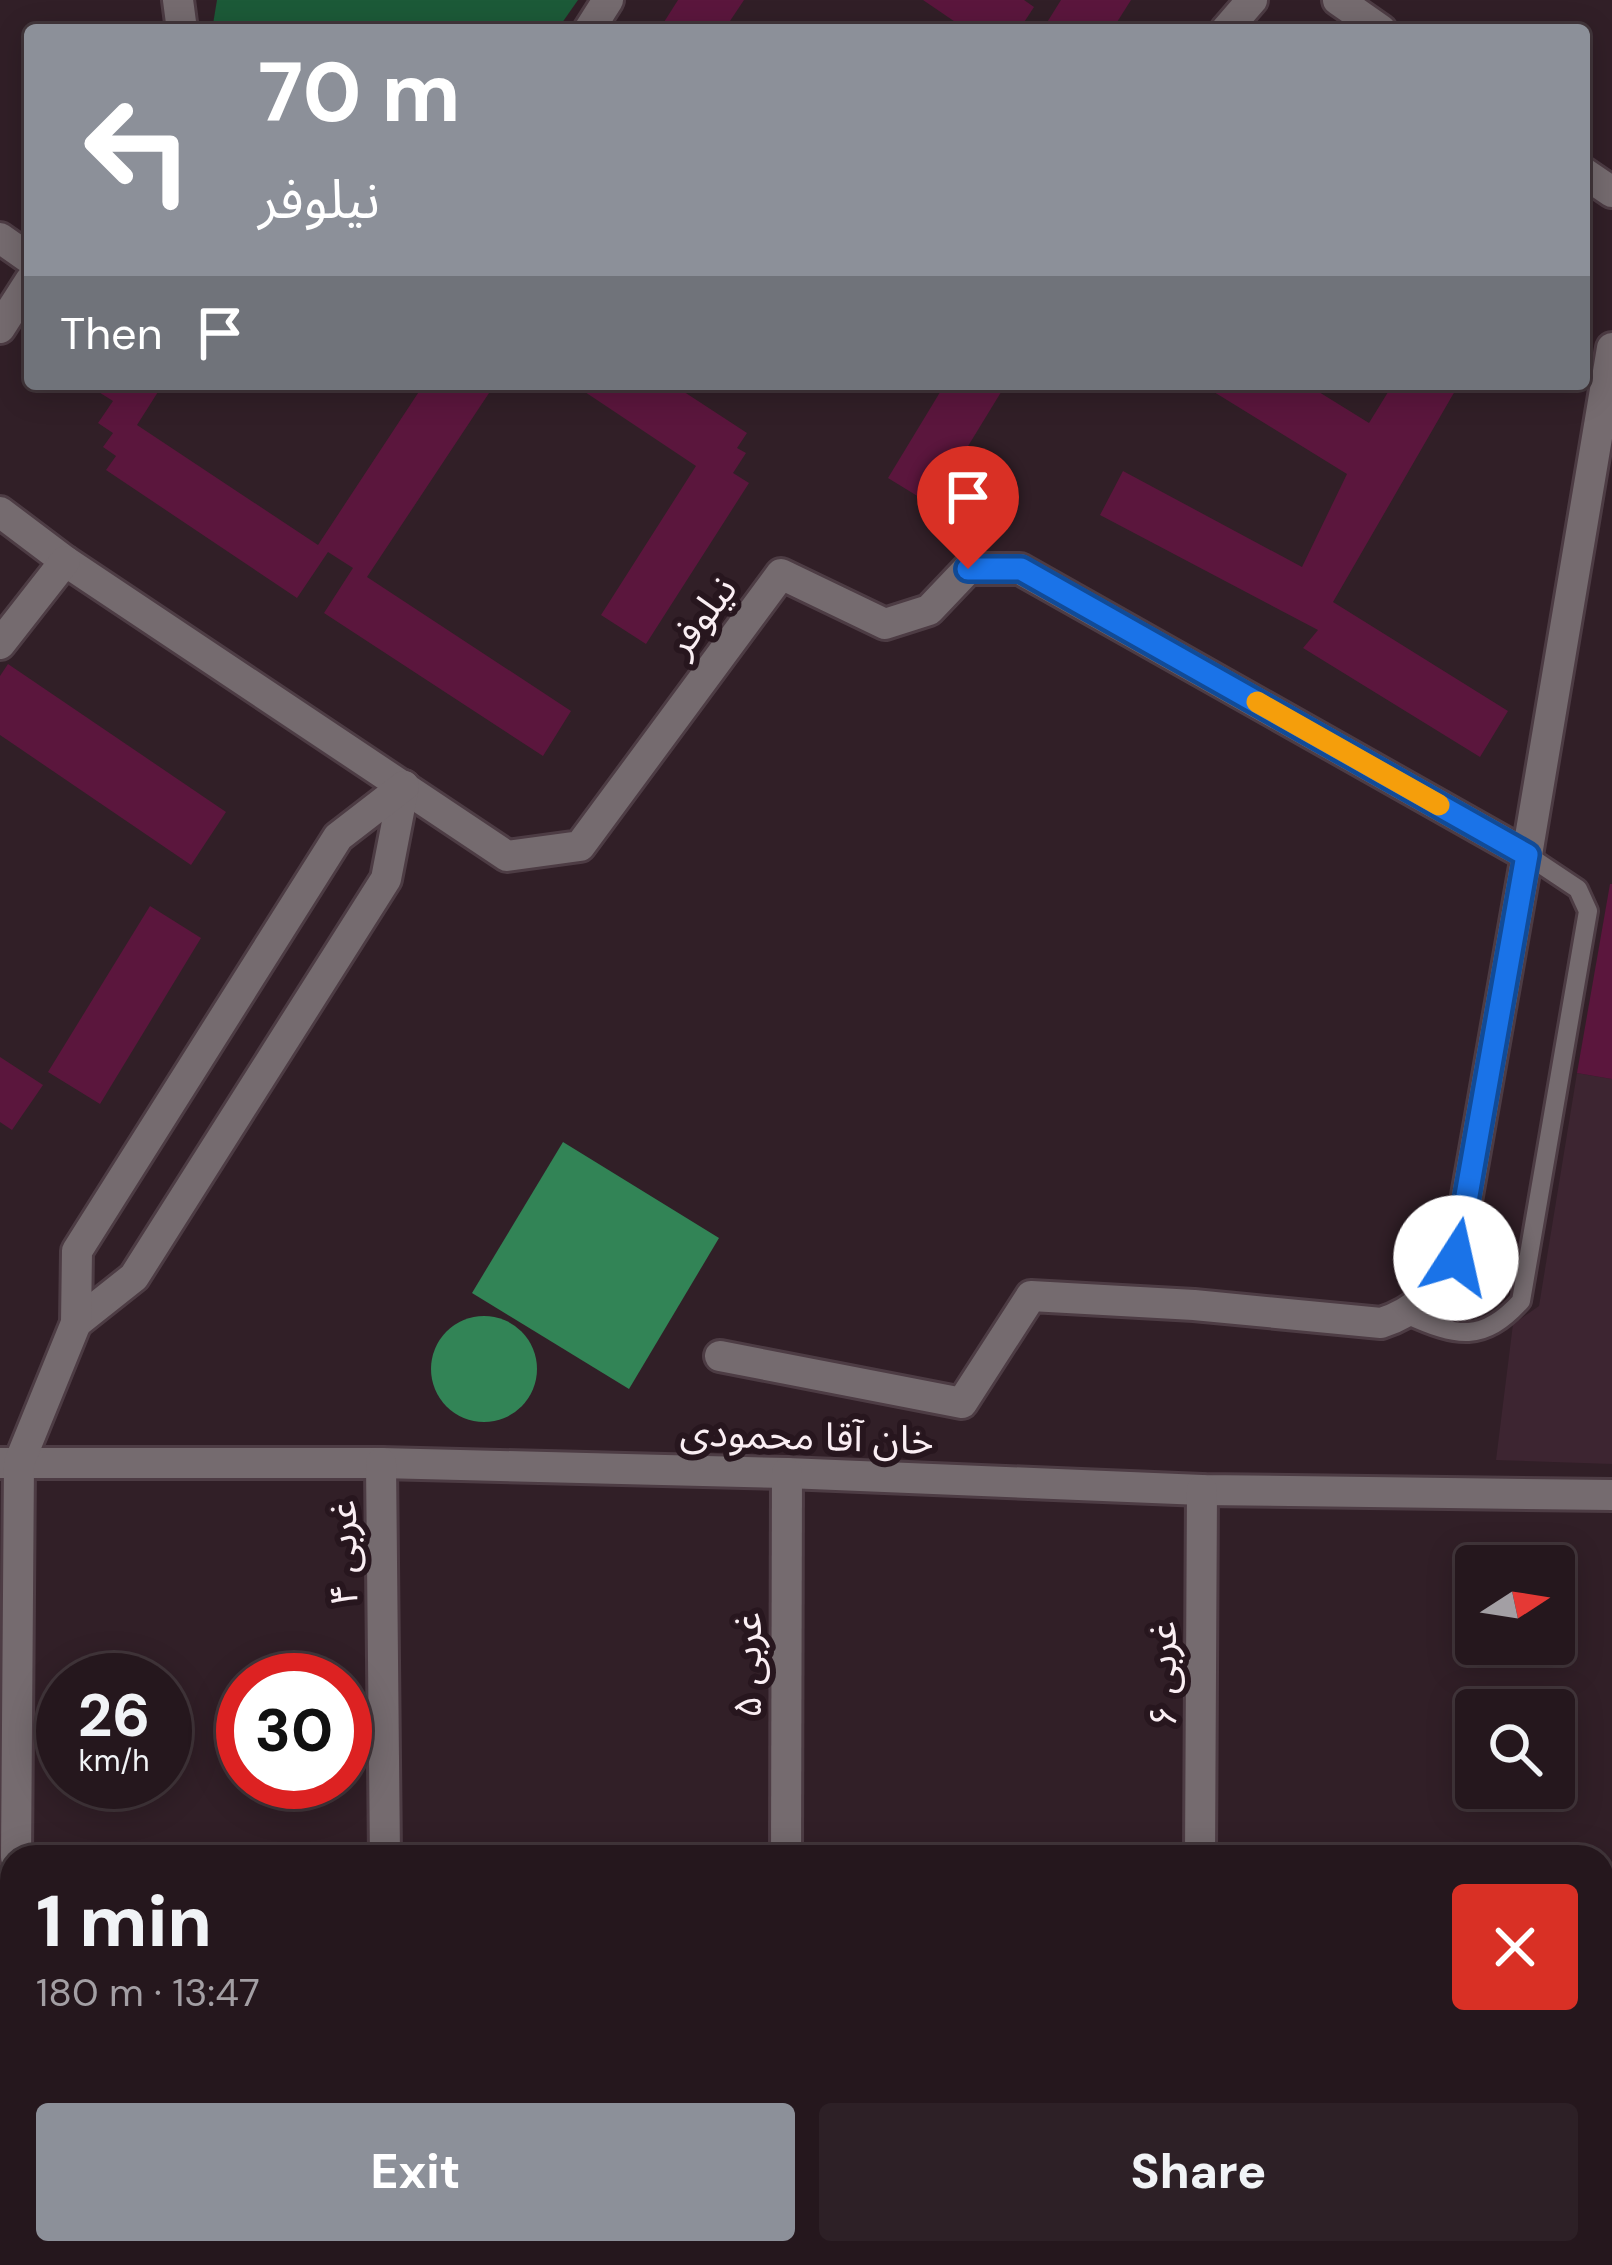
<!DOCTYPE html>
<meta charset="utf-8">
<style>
body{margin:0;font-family:"DM Sans","Noto Sans Arabic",sans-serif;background:#2d2026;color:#f1f3f6;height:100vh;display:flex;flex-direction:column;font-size:45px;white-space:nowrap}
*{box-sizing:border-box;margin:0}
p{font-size:39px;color:#a39fa4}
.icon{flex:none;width:66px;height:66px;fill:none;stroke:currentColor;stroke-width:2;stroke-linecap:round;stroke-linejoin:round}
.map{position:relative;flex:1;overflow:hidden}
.drawer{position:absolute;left:0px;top:1845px;width:1614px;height:420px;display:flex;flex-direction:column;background:#25171d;border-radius:36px 36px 0 0;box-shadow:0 6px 30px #0003,0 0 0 3px #42363b}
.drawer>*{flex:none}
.guide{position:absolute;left:24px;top:24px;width:1566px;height:366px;border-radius:12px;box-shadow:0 6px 30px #0003,0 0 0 3px #42363b;background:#8c9099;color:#fff;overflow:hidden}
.needle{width:78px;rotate:78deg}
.tools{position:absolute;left:1455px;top:1545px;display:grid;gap:24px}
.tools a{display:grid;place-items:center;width:120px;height:120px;border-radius:12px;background:#25171d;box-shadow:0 6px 30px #0003,0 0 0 3px #42363b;font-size:60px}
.speed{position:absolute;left:36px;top:1653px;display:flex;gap:24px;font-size:60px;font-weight:700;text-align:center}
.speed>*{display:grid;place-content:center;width:156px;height:156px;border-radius:50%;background:#25171d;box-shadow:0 6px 30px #0003,0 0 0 3px #42363b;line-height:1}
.speed small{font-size:30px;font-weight:400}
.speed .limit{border:18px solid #d22;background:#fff;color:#111}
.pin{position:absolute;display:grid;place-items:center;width:102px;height:102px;color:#fff;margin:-123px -51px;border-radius:50% 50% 50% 0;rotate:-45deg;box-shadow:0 0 12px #0007}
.pin .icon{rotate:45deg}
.me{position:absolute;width:132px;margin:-66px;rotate:10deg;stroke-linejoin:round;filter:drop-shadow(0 0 9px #0008)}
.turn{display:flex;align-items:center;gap:42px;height:252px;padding:0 36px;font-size:54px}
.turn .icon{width:156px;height:156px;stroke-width:2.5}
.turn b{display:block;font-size:84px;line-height:102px}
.then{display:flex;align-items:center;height:114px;padding:0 36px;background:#0003;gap:24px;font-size:45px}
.round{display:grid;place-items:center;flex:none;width:126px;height:126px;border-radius:12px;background:#2d2026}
.summary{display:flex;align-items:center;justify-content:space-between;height:204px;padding:0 36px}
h1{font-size:72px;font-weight:800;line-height:90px}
.primary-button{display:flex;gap:24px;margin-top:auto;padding:24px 36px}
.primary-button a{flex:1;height:138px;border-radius:12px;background:#8c9099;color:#fff;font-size:48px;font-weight:800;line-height:138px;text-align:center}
.primary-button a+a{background:#2d2026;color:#f1f3f6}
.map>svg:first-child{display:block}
.built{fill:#3d2531}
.green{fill:#1c5a38}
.water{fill:#328456}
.building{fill:#5b163d}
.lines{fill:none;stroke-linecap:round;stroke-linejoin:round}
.service-casing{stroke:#4d3c44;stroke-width:24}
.minor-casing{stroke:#4d3c44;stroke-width:36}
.service{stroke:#756b6f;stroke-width:18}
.minor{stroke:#756b6f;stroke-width:30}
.route-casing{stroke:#114b97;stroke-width:30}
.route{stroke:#1a73e8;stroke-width:21}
.slow{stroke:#f59e0b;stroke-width:21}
.labels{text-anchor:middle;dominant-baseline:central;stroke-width:12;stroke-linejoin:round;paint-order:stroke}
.street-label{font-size:39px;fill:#faeef3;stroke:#27161e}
</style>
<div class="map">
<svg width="1612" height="2265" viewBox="0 0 1612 2265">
<rect width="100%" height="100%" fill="#311f27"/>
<path class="built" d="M1577 1073 1612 1079V1464L1496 1460 1513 1324 1539 1306Z"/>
<path class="green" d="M217 0H578L557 30H212Z"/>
<g class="water">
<path d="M563 1142 719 1238 629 1389 472 1293Z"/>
<circle cx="484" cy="1369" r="53"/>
</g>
<g class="building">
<path d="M678 0H744L724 30H659Z"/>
<path d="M923 0H1024L1034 7 1019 30H967Z"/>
<path d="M1061 0H1131L1112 30H1055L1046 24Z"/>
<path d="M86 384H163L137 425 318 545 424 384H495L367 577 571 711 543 756 324 613 353 568 328 552 297 598 106 470 116 456 103 447 113 433 98 423 113 401Z"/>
<path d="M573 384H672L747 433 737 448 746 453 733 473 749 483 646 644 601 615 696 466Z"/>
<path d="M945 384H1006L932 505 888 478Z"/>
<path d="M1201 384H1306L1369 423 1393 384H1459L1333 602 1508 711 1480 757 1303 648 1318 630 1100 515 1123 471 1302 567 1347 474Z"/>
<path d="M8 664 226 812 191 865 0 735V676Z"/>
<path d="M1610 884H1612V1079L1577 1073Z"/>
<path d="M150 906 201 938 100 1104 48 1072Z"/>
<path d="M0 1057 43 1085 12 1130 0 1122Z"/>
</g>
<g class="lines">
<g class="service-casing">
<path id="service" d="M1408 1315C1457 1337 1483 1343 1521 1301L1588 911 1578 889 1527 855"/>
</g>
<g class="minor-casing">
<g id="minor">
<path d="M178 0 182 30"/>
<path d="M1338 0 1381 30"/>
<path d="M589 30 608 0"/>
<path d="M1226 30 1252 0"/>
<path d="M1584 173 1612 192"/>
<path d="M0 238 30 259"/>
<path d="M0 328 30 281"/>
<path d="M0 512 65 561 507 856 580 846 781 574 885 624 929 610 968 569H1020L1527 855 1612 348"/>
<path d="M0 644 65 561"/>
<path d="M76 1323 134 1277 386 879 404 786"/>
<path d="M720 1356 962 1403 1031 1296 1194 1305 1381 1323C1419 1311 1434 1290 1456 1258L1527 855"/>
<path d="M0 1463H381L787 1473 1202 1490 1612 1495"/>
<path d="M381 1463 385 1857"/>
<path d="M16 1857 19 1463 76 1323 77 1251 338 837 404 786"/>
<path d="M786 1857 787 1473"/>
<path d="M1200 1857 1202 1490"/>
<path d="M0 1888H12"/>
<path d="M390 2253V2265"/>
<path d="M15 2265V2253"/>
<path d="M785 2265V2253"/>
<path d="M1199 2265V2253"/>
</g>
</g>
<use href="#service" class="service"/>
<use href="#minor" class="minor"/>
</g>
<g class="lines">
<g class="route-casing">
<path id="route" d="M968 569H1021L1527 855 1456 1258"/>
</g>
<use href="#route" class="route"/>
<path class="slow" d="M1257 702 1439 805"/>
</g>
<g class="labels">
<g class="street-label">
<text transform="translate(701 616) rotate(-53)">نیلوفر</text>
<text transform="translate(807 1436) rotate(2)">خان آقا محمودی</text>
<text transform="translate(343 1553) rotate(-91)">۴ غربی</text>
<text transform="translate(747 1665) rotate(-90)">۵ غربی</text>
<text transform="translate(1162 1674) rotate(-90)">۶ غربی</text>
</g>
</g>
</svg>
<div class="tools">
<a><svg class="needle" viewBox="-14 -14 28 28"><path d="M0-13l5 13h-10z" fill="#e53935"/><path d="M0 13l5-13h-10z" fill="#a39fa4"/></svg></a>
<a><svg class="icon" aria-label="search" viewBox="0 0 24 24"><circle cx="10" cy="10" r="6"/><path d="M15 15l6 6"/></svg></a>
</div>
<div class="speed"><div>26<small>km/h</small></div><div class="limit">30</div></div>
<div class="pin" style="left:968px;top:569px;background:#d93025"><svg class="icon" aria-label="arrive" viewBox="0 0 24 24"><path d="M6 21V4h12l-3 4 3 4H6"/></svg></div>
<svg class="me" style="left:1456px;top:1258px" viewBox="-20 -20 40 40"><circle r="19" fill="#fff"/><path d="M0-13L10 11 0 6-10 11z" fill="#1a73e8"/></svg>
<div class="guide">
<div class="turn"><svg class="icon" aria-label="left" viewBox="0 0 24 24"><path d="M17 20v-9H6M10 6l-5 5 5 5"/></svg><div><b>70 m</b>نیلوفر</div></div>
<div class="then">Then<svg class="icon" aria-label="arrive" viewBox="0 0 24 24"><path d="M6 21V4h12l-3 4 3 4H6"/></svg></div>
</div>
<section class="drawer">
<div class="summary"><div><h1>1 min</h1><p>180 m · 13:47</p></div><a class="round" style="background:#d93025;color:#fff"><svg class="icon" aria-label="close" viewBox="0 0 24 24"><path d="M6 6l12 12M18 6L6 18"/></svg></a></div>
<div class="primary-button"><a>Exit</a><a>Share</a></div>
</section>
</div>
